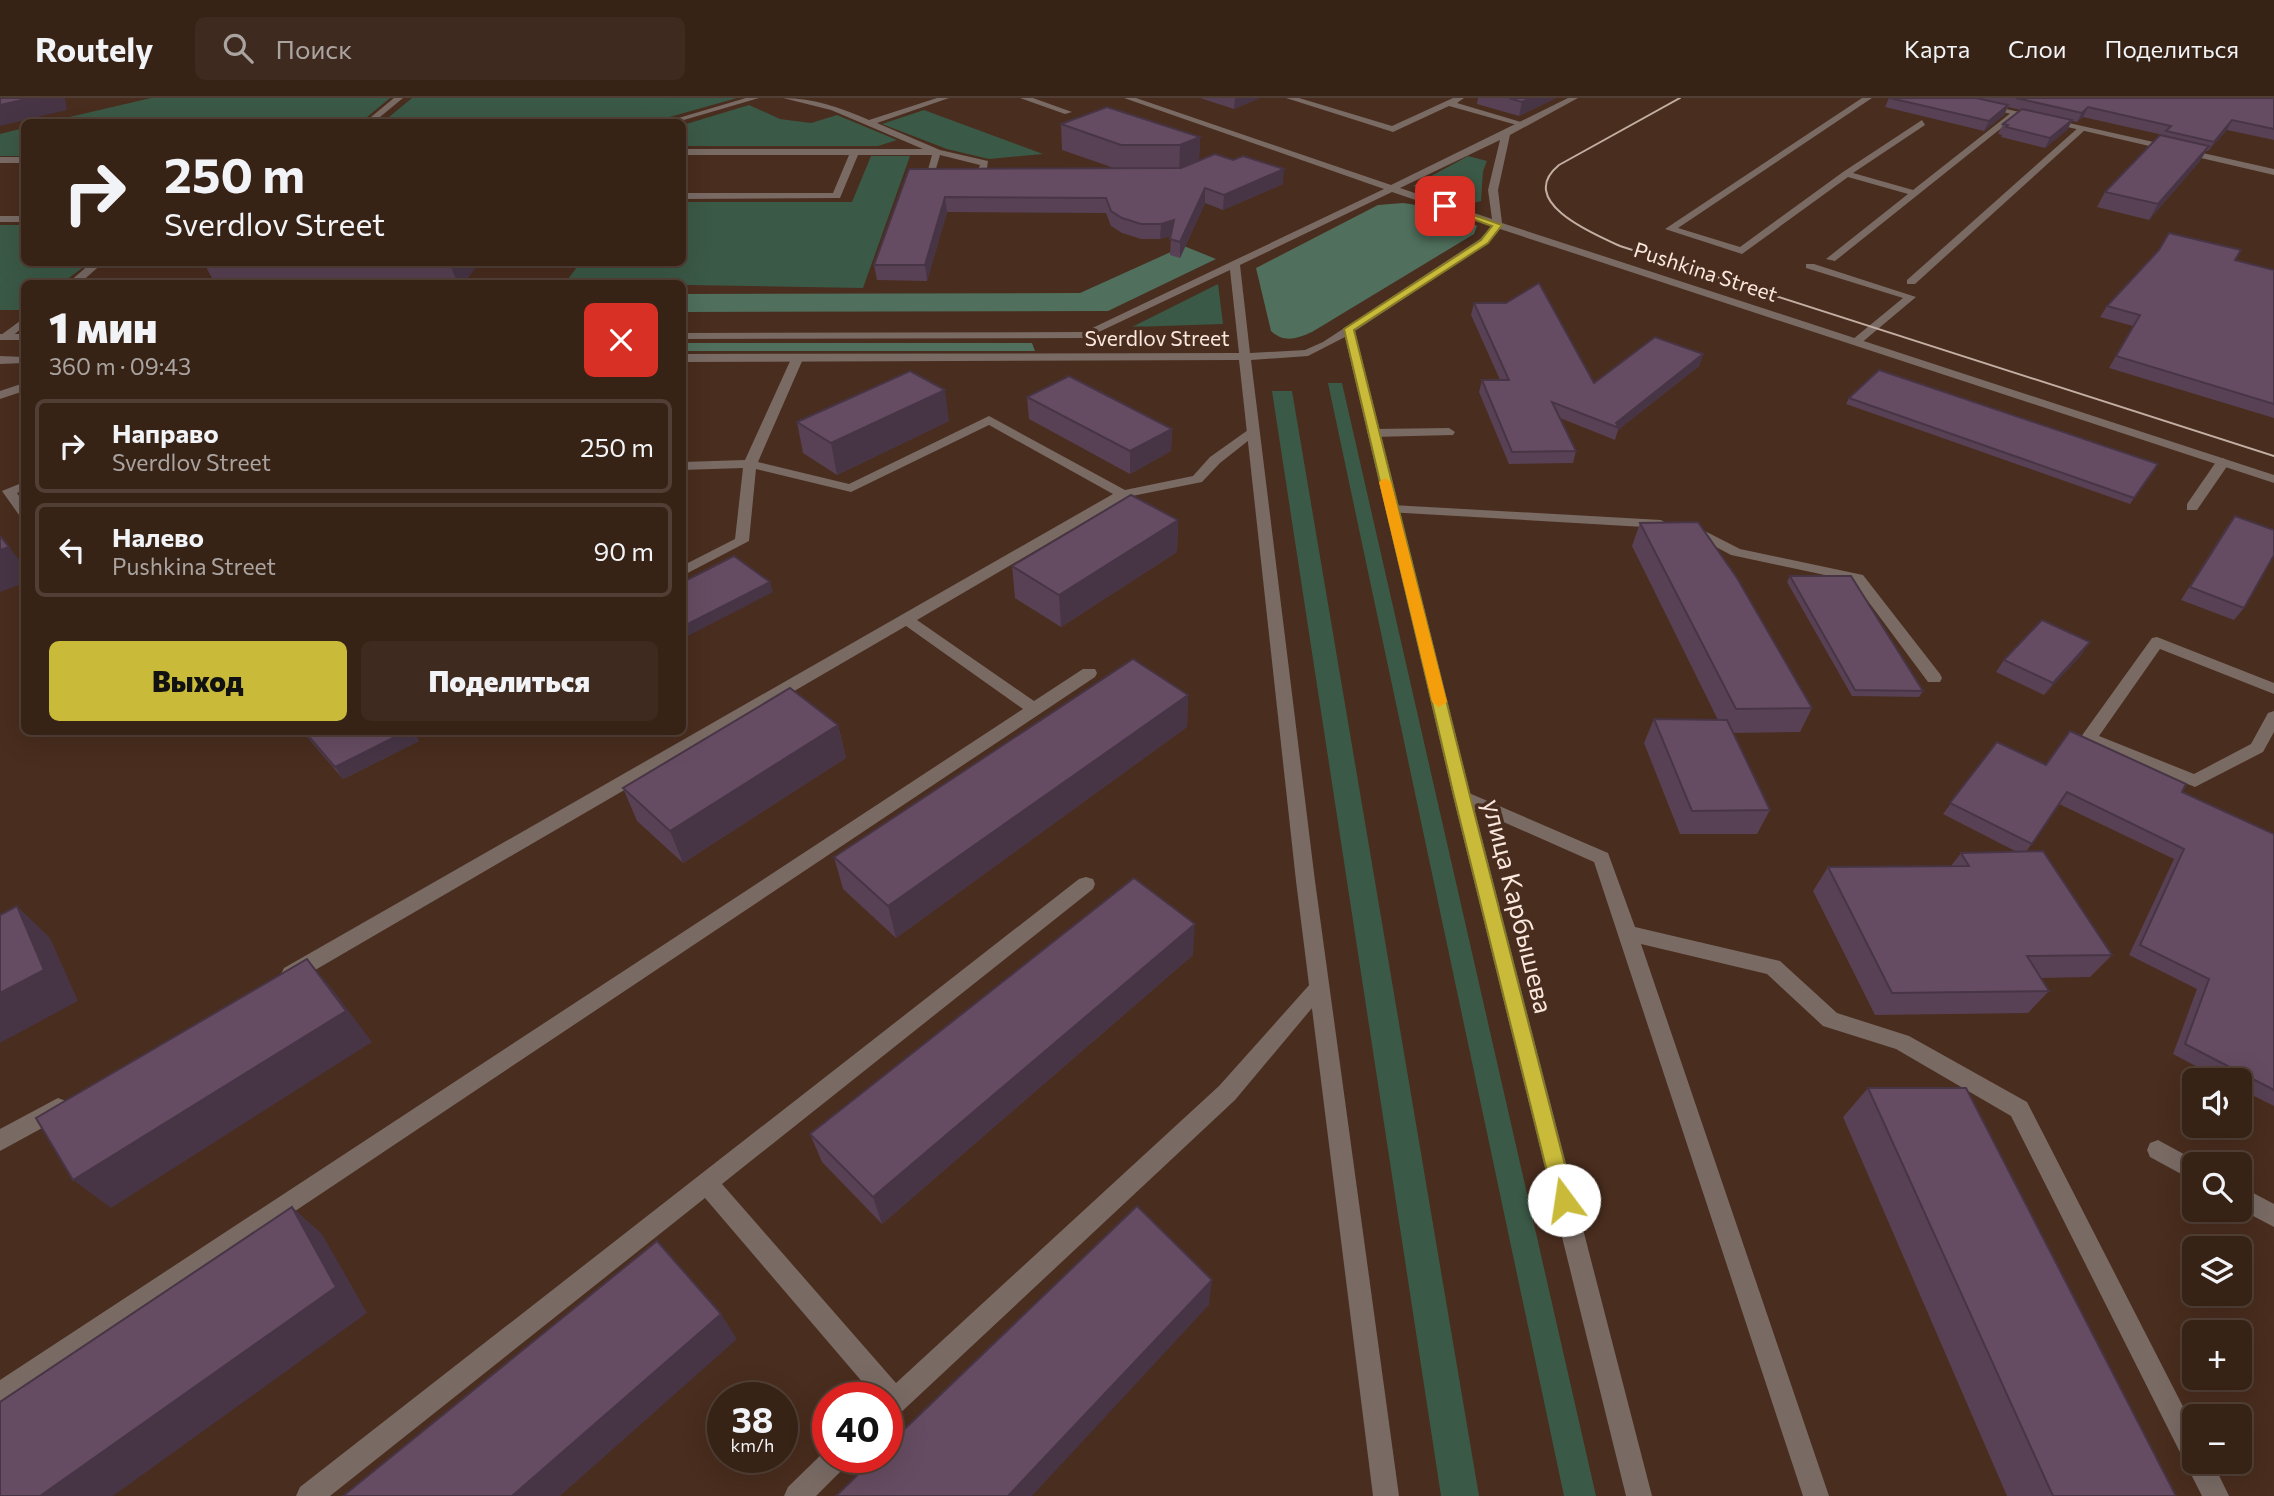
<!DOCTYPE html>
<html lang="ru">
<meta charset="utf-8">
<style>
body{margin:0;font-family:Commissioner,sans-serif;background:#3e2a1f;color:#f1f3f6;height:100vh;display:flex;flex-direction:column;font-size:26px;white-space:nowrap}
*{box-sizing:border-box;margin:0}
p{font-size:23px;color:#aaa4a1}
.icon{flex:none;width:38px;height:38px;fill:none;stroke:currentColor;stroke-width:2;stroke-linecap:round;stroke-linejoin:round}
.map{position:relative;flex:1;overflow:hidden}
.sheet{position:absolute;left:21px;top:182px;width:665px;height:455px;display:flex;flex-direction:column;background:#372216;border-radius:10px;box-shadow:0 7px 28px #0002,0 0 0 2px #513f35}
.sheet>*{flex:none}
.top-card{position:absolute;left:21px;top:21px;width:665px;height:147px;border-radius:10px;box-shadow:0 7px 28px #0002,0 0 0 2px #513f35;background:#372216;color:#f1f3f6;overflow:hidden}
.tools{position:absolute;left:2182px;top:970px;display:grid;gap:14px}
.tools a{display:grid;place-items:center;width:70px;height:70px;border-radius:10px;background:#372216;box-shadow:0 7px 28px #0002,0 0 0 2px #513f35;font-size:35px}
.speed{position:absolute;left:707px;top:1284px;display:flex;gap:14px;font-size:35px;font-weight:700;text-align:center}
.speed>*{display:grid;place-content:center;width:91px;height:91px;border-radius:50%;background:#372216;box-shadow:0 7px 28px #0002,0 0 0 2px #513f35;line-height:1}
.speed small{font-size:18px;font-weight:400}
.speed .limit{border:10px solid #d22;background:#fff;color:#111}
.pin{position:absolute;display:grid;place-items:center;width:60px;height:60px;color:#fff;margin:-30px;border-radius:14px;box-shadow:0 4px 10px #0006}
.me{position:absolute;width:77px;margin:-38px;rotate:346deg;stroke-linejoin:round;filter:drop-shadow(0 0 5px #0008)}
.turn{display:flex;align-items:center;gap:24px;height:147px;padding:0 28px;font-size:32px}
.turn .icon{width:91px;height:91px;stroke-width:2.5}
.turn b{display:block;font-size:49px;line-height:60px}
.round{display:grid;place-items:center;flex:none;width:74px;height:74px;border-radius:10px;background:#3e2a1f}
.summary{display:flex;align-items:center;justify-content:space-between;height:119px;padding:0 28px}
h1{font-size:42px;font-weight:800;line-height:52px}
.cta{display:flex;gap:14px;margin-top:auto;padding:14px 28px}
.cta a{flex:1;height:80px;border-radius:10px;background:#c9ba3a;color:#111;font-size:28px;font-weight:800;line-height:80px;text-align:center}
.cta a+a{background:#3e2a1f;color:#f1f3f6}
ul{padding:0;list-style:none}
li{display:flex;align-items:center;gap:21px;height:94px;margin:0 14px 10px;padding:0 14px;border:4px solid #513f35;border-radius:10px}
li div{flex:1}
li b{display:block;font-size:26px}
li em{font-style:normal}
header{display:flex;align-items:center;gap:42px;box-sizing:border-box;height:98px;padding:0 35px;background:#372216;border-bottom:2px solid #513f35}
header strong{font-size:33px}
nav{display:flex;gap:38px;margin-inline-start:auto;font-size:24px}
.search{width:490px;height:63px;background:#3e2a1f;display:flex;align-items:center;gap:18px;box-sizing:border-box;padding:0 24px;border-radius:10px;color:#aaa4a1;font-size:26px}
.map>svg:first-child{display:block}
.green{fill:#3b5947}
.forest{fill:#506f5c}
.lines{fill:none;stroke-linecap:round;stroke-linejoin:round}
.service{fill:#796a64;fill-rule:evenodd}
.minor{fill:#796a64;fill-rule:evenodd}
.tertiary{fill:#796a64;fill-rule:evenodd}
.tram{stroke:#c3aea3;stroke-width:2}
.wall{fill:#584154}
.shaded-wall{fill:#473545}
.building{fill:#664c62;stroke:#473545;stroke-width:2}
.route{fill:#c9ba3a;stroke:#837926;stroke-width:2}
.slow{fill:#f59e0b}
.labels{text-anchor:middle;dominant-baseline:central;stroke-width:7;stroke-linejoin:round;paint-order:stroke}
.far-street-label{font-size:21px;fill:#fae7de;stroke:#492d1e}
.street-label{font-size:26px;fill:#fae7de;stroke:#492d1e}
</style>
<header>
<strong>Routely</strong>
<div class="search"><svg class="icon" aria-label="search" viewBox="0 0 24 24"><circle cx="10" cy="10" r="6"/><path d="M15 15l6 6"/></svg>Поиск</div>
<nav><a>Карта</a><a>Слои</a><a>Поделиться</a></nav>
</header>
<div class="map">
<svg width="2274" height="1398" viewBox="0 0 2274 1398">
<rect width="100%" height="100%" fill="#492d1e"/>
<g class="green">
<path d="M151 0H390L361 24H48Z"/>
<path d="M412 0H737L652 24H383Z"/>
<path d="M749 7 780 21 811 25 837 17 897 42 878 48H683V27Z"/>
<path d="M924 12 1043 56 989 61 947 51 882 26Z"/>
<path d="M24 30V58H0V36Z"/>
<path d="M871 58H910L863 190 565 185 580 165 682 164 683 104H852Z"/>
<path d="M1468 58 1487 63 1483 73 1481 103 1470 106 1413 88Z"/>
<path d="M0 127H24V164L89 165 62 185 24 186V212H0Z"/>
<path d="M1218 186 1223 226 1132 229Z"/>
<path d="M1328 285H1342L1596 1398H1564Z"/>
<path d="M1272 293H1292L1479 1398H1441Z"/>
</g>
<g class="forest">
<path d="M1403 105C1430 109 1453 114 1477 128L1474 136 1312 234C1296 241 1284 245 1271 233L1256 170 1378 107Z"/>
<path d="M1184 148 1216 161 1108 213 683 214 682 196 1080 195Z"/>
<path d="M683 245H1032L1035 253H683Z"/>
</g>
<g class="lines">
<g class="service">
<path d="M394 0H403L374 24H365Z"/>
<path d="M746 0H759L677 24H665Z"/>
<path d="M783 0C814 0 841 10 869 22L937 0H949L877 25 940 52 988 63 986 77 981 80 976 77 980 67 940 57 935 74 949 75V79H926L932 57H858L840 100 682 101V95H833L849 57H682V51H923L831 12Z"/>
<path d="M1020 0H1033L1072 14 1065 16Z"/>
<path d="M1286 0H1299L1392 28 1453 0H1464L1457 5 1528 26 1524 29 1449 8 1393 34Z"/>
<path d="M1862 0H1872L1678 130 1740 149 1843 74 1922 22 1925 27 1853 75 1913 92 2012 14 2019 16 1835 163 1826 161 1908 96 1848 79 1742 156 1665 131Z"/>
<path d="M2079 29 2086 31 1915 186H1907V182Z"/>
<rect x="0" y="59" width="24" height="6"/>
<rect x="0" y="118" width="24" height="6"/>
<path d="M92 164H104L79 186H67Z"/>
<path d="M1806 166H1814L1916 199 1860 246H1852V242L1903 200 1806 170Z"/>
<path d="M24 220V228L9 241H1V237Z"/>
<path d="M797 257 803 261 758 364 849 386 989 318 1125 392 1193 378 1210 359 1248 332H1256L1258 335 1220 365 1202 384 1127 399 917 522 1034 603 1083 571H1095L1097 575 1095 579 0 1310V1282L1023 611 906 528 298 882 291 884 284 882 281 876 284 870 1113 396 989 327 851 394 756 371 749 443 682 478V468L735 441 743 370 682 372V364L745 362 791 261Z"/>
<path d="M24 285V293L0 301V293Z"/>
<path d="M1449 330 1455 334 1453 337 1373 339 1367 335 1373 331Z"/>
<path d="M2223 360 2230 364 2197 412H2187V406L2218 361Z"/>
<path d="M24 384V392L17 395 24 405V418L19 417 2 393Z"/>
<path d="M1392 407 1661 422 1668 426 1661 430 1387 414 1385 411Z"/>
<path d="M1691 426 1740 451 1863 477 1940 576 1942 580 1940 584H1928L1853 483 1731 457 1686 433V427Z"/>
<path d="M2157 539 2274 585V596L2160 551 2099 638 2194 676 2251 646 2268 615 2274 613V634L2263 654 2195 689 2083 644 2081 640 2083 636 2152 540Z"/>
<path d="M1462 692 1608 755 1635 829 1780 863 1837 915 1909 938 2027 1004 2194 1330V1363H2212L2229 1398H2202L2011 1018 1896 951 1823 928 1767 876 1641 846 1829 1398H1803L1594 764 1456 703 1453 698 1456 693Z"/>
<path d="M1086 779 1093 781 1095 786 1093 791 722 1086 896 1285 1219 988 1311 885 1318 883 1325 885 1328 891 1235 1002 896 1319 887 1323V1300H876L705 1100 330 1398H296L300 1389 1079 781Z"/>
<path d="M58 1000 66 1003 69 1010 66 1017 0 1053V1031Z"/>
<path d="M2158 1042 2202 1066H2194V1083L2150 1059 2147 1052 2150 1045Z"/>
<path d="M2240 1088 2274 1106V1129L2240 1111Z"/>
<path d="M828 1350V1360H849L845 1369 816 1398H784L788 1389Z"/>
</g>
<path class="minor" d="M1942 0H1957L2274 71V77Z"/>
<g class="tertiary">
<path d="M1124 0H1136L1391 87 1568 0H1578L1510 37 1498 92 1502 125 2274 377V385L1500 131 1488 145 1355 233 1471 698 1652 1398H1626L1453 698 1345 239 1308 258 1251 262 1315 783 1399 1398H1373L1296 783 1239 262 682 264V256L1239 255 1230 172 1086 240 682 241V235L1084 234 1384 91ZM1500 42 1488 92 1492 121 1400 90ZM1392 94 1492 128 1480 141 1323 244 1305 252 1250 255 1240 167Z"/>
<rect x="0" y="236" width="24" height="6"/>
<path d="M0 258 24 259V265L0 266Z"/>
</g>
<path class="tram" d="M1680 0 1559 67C1515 103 1593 136 1620 148L2274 358"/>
</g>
<g class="wall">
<path d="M1200 0H1260L1234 11Z"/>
<path d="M1478 0H1556L1519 18 1477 6Z"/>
<path d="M1889 0H2274V42L2227 32 2208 53H2206L2200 63 2149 122 2097 109 2105 94 2163 37 2083 19 2077 24 2072 23 2067 32 2045 50 2001 39 2002 37 1998 36 2003 26 2021 12 2008 9 2004 17 1984 33 1885 9Z"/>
<path d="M1061 26 1200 39 1199 62 1283 86 1223 112 1205 105 1180 160 1170 157 1171 138 1160 141H1141L1122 135 1111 128 1106 115 947 114 927 183 877 182 874 167 909 71 1114 70 1062 52Z"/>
<path d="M2235 162 2274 172V320L2109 270 2133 228 2100 219 2107 208Z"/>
<path d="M480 164 463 186H215L204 165Z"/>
<path d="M1474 205 1594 285 1703 256 1699 268 1618 332 1615 342 1560 320 1576 353 1573 365 1509 366 1479 294 1482 282H1500L1471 217Z"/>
<path d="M1027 299 1172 331 1171 353 1130 376 1029 321Z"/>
<path d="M1849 300 2158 366 2130 406 1846 306Z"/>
<path d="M949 323 837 377 803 355 797 324Z"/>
<path d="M2235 418 2244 510 2234 522 2181 502 2226 430Z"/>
<path d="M1178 422 1177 454 1061 529 1015 500 1012 468Z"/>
<path d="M1640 425 1812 610 1800 634 1733 635 1770 712 1757 736H1680L1644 645 1654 621 1718 622 1632 448Z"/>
<path d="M1790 478 1923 593 1919 599 1852 598 1787 484Z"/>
<path d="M2090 544 2081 557 2044 597 1996 574 2004 562Z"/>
<path d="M1188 597 1187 629 896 840 843 791 834 759Z"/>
<path d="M838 627 846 660 683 765 637 723 623 690Z"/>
<path d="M2070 633 2182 694 2274 736V1008L2240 991V982H2222L2173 956 2197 891 2129 857 2174 761 2059 706 2026 754 2112 857 2090 879 2041 880 2049 893 2028 915 1875 917 1813 793 1828 769 1951 768 1961 755 2017 754 1943 716 1997 644 2046 667Z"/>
<path d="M303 634H413L419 643 343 681Z"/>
<path d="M1193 857 882 1126 822 1064 810 1036Z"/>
<path d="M1868 990 2176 1398H2007L1843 1019Z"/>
</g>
<g class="shaded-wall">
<path d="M31 0H65L67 12 0 28V7Z"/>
<path d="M1235 0H1260L1234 11Z"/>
<path d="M1530 0H1556L1519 18 1522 4Z"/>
<path d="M2008 7 2004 17 1984 33 1989 23Z"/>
<path d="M2088 9 2083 19 2077 24 2082 15Z"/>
<path d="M2072 22 2067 32 2045 50 2050 40Z"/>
<path d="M2232 22 2227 32 2208 53 2214 44Z"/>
<path d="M1200 39 1199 65 1179 73 1180 47Z"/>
<path d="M2209 48 2200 63 2149 122 2158 106Z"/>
<path d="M1284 71 1283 86 1223 112 1224 97Z"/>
<path d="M1205 90V105L1180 160V144Z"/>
<path d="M945 99 947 114 927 183 925 167Z"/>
<path d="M1174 122 1173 137 1160 141 1161 126Z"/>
<path d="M451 164H480L463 186H458L450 166Z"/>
<path d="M1703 256 1699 268 1618 332 1619 330 1616 325Z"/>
<path d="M945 292 949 323 837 377 831 345Z"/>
<path d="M1172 331 1171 353 1130 376V353Z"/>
<path d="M1178 422 1177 454 1061 529 1059 497Z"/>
<path d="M9 449 24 468V485L0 494V452Z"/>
<path d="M770 484 773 494 682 541V529Z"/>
<path d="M2090 544 2081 557 2044 597 2053 585Z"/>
<path d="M1188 597 1187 629 896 840 888 808Z"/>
<path d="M838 627 846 660 683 765 670 733Z"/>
<path d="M405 634H413L419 643 343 681 335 669Z"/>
<path d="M17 808 50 840 78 903 0 945V895Z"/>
<path d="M1195 826 1193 857 882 1126 873 1099Z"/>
<path d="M307 861 333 892 372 944 111 1110 73 1082Z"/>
<path d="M292 1109 322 1136 367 1215 113 1398H40Z"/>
<path d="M1212 1182 1209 1207 1032 1398H1008Z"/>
<path d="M721 1216 737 1241 560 1398H512Z"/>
</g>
<g class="building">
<path d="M0 0H31L0 7Z"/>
<path d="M1509 0H1530L1522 4Z"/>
<path d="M1890 0H1976L2008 7 1989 23Z"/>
<path d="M2016 0H2274V31L2232 22 2214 44 2166 33 2171 28 2088 9 2082 15Z"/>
<path d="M1107 9 1200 39 1180 47H1121L1061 26Z"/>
<path d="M2022 11 2072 22 2050 40 2006 29 2008 27 2003 26Z"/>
<path d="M2160 37 2209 48 2158 106 2105 94Z"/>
<path d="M1215 56 1233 62 1243 58 1284 71 1224 97 1205 90 1180 144 1170 141 1174 122 1161 126H1141L1122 120 1111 113 1106 100 945 99 925 167H874L909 71 1181 70Z"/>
<path d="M2169 135 2241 152 2235 162 2274 172V306L2116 258 2140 217 2107 208 2159 152Z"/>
<path d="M205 164H451L450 166 204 165Z"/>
<path d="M1539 185 1594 285 1655 239 1703 256 1616 325 1619 330 1552 304 1576 353 1512 354 1482 282H1509L1474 205H1506Z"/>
<path d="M1879 272 2158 366 2134 400 1849 300Z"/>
<path d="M910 273 945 292 831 345 797 324Z"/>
<path d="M1069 278 1172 331 1130 353 1027 299Z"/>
<path d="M1131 397 1178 422 1059 497 1012 468Z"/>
<path d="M2235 418 2274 432V457L2244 510 2190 489Z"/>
<path d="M1698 424 1737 480 1812 610 1736 611 1640 425Z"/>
<path d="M0 438 9 449 0 452Z"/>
<path d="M734 458 770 484 682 529V481L685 483Z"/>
<path d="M1790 478H1851L1923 593 1855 592Z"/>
<path d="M2042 522 2090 544 2053 585 2004 562Z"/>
<path d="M1133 561 1188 597 888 808 834 759Z"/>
<path d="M790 590 838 627 670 733 623 690Z"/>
<path d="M1654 621 1727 622 1770 712 1692 713Z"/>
<path d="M2070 633 2186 686 2182 694 2274 736V992L2185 946 2209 881 2140 847 2184 751 2067 694 2032 746 1950 705 1997 644 2046 667Z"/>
<path d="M305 634H405L335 669Z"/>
<path d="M2043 753 2112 857 2027 858 2049 893 1892 895 1828 769 1969 768 1961 755Z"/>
<path d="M1134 780 1195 826 873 1099 810 1036Z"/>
<path d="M17 808 44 872 0 895V817Z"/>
<path d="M307 861 346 913 73 1082 36 1020Z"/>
<path d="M1868 990H1966L2176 1398H2053Z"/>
<path d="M1137 1108 1212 1182 1008 1398H836L875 1360H887V1348Z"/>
<path d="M292 1109 336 1189 40 1398H0V1304Z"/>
<path d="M657 1143 721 1216 512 1398H343Z"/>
</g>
<path class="route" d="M1442 106 1502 127 1488 145 1354 232 1470 698 1574 1102 1571 1109 1564 1112 1557 1109 1554 1102 1454 698 1344 231 1481 142 1492 128 1442 110Z"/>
<path class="slow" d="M1385 380 1391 384 1447 604 1439 609 1432 604 1379 384Z"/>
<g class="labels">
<g class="far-street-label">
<text transform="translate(1706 173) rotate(18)">Pushkina Street</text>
<text x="1157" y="239">Sverdlov Street</text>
</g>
<g class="street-label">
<text transform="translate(1519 808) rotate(76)">улица Карбышева</text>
</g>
</g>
</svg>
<div class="tools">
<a><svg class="icon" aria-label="sound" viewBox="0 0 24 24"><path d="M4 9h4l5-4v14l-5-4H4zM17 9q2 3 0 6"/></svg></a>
<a><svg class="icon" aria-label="search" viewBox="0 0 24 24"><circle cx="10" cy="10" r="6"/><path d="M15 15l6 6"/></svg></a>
<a><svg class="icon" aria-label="layers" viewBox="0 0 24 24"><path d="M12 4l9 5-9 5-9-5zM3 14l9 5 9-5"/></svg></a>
<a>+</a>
<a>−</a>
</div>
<div class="speed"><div>38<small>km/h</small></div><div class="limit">40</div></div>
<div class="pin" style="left:1445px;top:108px;background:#d93025"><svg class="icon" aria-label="arrive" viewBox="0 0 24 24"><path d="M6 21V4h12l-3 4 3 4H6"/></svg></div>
<svg class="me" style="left:1564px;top:1102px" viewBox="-20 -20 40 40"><circle r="19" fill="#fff"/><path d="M0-13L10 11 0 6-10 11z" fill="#c9ba3a"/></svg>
<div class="top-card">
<div class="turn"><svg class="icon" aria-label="right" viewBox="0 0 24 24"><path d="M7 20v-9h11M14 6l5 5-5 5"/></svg><div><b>250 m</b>Sverdlov Street</div></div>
</div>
<section class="sheet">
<div class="summary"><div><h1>1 мин</h1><p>360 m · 09:43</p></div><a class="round" style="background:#d93025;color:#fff"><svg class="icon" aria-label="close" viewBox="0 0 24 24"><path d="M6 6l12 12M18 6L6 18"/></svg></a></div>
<ul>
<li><svg class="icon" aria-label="right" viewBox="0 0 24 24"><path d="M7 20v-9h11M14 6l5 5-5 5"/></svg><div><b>Направо</b><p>Sverdlov Street</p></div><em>250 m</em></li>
<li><svg class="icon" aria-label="left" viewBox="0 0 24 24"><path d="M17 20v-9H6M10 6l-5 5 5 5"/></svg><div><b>Налево</b><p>Pushkina Street</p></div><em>90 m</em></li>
</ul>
<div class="cta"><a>Выход</a><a>Поделиться</a></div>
</section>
</div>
